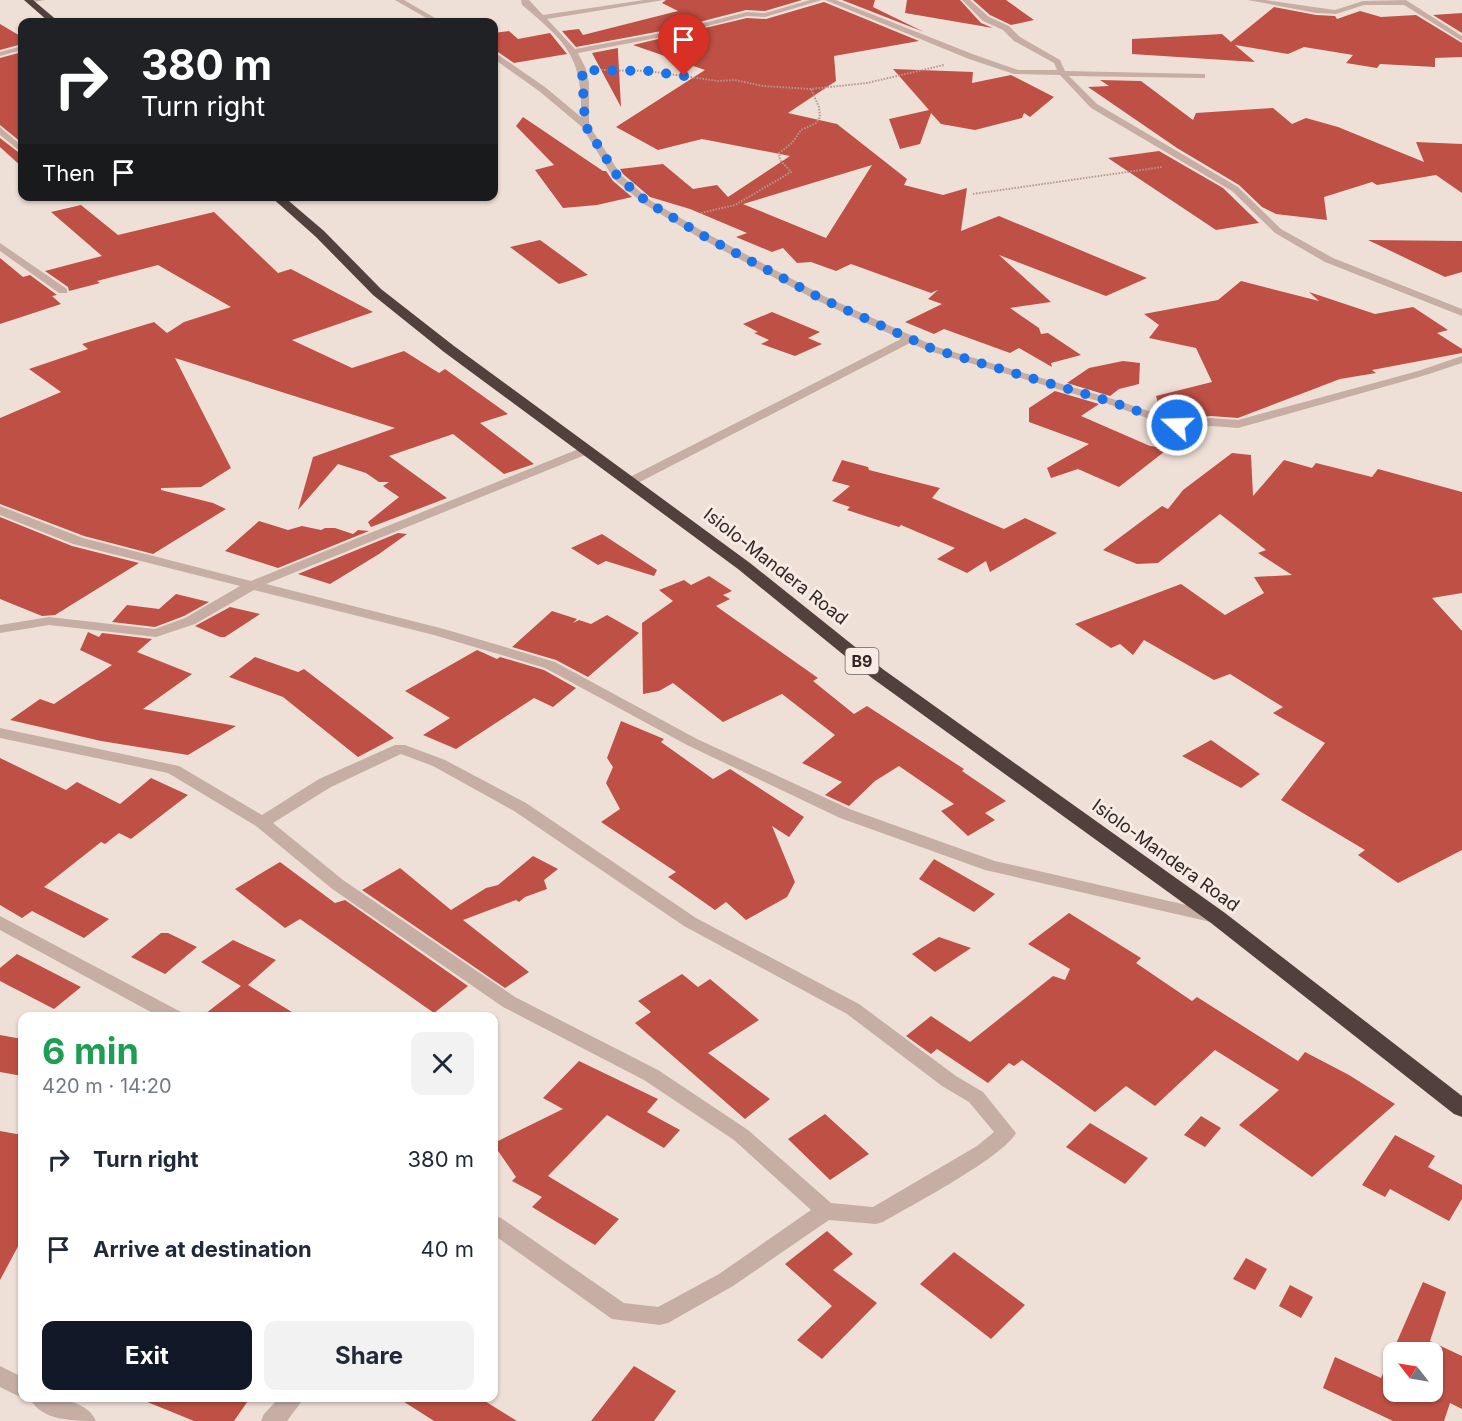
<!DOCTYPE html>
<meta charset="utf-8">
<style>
body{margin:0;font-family:Inter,sans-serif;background:#f2f2f3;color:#1f2937;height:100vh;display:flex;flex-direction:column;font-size:22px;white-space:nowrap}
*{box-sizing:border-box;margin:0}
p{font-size:20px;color:#747a83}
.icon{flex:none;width:33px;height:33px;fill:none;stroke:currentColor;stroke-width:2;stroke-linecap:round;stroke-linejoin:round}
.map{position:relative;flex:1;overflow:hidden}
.details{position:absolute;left:18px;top:1012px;width:480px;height:390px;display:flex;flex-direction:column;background:#fff;border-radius:12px;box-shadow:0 2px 4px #0004}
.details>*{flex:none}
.guide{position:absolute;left:18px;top:18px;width:480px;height:183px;border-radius:12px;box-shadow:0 2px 4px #0004;background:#202124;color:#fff;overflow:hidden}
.needle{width:39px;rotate:301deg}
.controls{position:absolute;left:1383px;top:1342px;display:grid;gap:12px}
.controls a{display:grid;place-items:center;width:60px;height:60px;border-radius:12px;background:#fff;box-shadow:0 2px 4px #0004;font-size:30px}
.pin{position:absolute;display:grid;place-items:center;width:51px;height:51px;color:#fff;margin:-62px -26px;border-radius:50% 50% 50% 0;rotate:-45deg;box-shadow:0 0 6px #0007}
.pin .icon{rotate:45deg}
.me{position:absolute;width:66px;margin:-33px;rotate:290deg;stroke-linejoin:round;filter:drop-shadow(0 0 4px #0008)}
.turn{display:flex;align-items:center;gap:21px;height:126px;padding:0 24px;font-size:27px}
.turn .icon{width:78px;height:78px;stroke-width:2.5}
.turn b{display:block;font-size:42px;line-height:51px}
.then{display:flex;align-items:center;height:57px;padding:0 24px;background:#0003;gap:12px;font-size:22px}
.round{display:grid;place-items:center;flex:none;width:63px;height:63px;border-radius:12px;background:#f2f2f3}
.headline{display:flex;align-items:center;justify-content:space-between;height:102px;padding:0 24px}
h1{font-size:36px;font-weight:700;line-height:45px;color:#1e9e55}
.cta{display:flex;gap:12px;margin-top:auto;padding:12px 24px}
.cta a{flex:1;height:69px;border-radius:12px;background:#111827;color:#fff;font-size:24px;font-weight:700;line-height:69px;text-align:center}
.cta a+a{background:#f2f2f3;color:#1f2937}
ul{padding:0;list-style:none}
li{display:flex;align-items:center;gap:18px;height:90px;padding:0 24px}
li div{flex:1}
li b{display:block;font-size:22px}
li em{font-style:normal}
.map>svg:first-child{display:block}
.building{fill:#bf5045;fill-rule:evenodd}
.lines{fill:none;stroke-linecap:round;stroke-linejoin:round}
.path{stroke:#b1988e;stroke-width:2;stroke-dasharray:1.5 1.5;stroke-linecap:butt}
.minor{fill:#c6aea4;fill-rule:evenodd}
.highway{fill:#52403d;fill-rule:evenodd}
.route{stroke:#1a73e8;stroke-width:10;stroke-dasharray:0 18}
.labels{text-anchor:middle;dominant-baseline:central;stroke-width:6;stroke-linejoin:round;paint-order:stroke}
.shield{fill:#f7ebe3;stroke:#6d625e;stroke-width:1.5}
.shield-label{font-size:16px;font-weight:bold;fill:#322725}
.street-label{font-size:18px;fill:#322725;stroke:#f7ebe3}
</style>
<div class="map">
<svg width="1462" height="1421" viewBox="0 0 1462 1421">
<rect width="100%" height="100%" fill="#efe0d7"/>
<g class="building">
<path d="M666 0H802L765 11 746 10 672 29 576 47 562 31 579 29 583 35 678 11 662 3Z"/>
<path d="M842 0H875L873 7 924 32Z"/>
<path d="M907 0H960L981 23 993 28 905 13Z"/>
<path d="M973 0H1006L1034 20 1011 25 990 15Z"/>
<path d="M824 2 919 41 834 56 836 81 788 113 837 124 907 179 904 185 943 195 967 188 961 231 999 216 1147 278 1106 296 999 255 1051 302 1010 308 1039 328 1041 334 1048 333 1081 355 1051 363 1052 367 1019 348 1010 353 944 329 934 334 905 322 942 304 928 299 938 290 931 293 851 264 836 271 811 262 797 263 783 248 772 252 736 237 747 233 690 209 650 197 623 174 620 169 663 164 693 189 717 185 728 197 790 156 702 139 658 150 616 127 705 70 633 45 747 18 766 19ZM872 165 826 238 743 204Z"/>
<path d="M1274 7 1316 15 1335 16 1337 19 1360 11 1381 17 1416 15 1462 43V57L1435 58V67L1380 64 1377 68 1346 63 1353 55 1304 47 1288 54 1235 45 1255 62 1132 54V39L1222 34 1231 42Z"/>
<path d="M1462 13V33L1433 15Z"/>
<path d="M0 24 22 37V44L0 50Z"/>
<path d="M509 31 518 39 550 33 567 54 514 63 498 52H494V33Z"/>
<path d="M618 48V52L621 107 592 53Z"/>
<path d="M22 52V143L0 125V58Z"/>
<path d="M893 69 973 72 972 83 1011 75 1054 97 1030 117 1024 113 1022 118 975 130 941 124 931 113 920 144 900 149 889 119 929 110Z"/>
<path d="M1100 80 1141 81 1193 120 1196 113 1273 108 1292 124 1306 118 1338 127 1424 162 1416 142 1462 144V193L1436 175 1377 185 1372 182 1324 197 1327 220 1276 214 1262 207 1239 185 1177 148 1088 87 1109 86Z"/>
<path d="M523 117 603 171H606L613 181 632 197 597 205 563 208 535 170 554 165 516 126Z"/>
<path d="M0 138 22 155V167L0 147Z"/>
<path d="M1159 151 1223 188 1259 223 1216 230 1108 158Z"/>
<path d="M81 205 118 235 214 212 278 273 291 269 373 312 292 340 352 368 404 351 439 373 445 369 508 414 480 423 534 464 504 474 453 434 389 456 447 498 371 527 368 522 399 497 383 486 389 482H379L366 473 338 464 298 510 313 457 395 428 175 358 231 468 201 487 161 488V490L213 503 226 509 153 554 84 536 0 504V418L61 392 29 369 88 349 82 344 154 322 167 333 184 322 231 307 158 265 97 281 100 283 69 291 68 287 45 271 102 256 51 212Z"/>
<path d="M540 240 588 275 559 284 510 247Z"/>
<path d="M1368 240 1462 241V272L1445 277Z"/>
<path d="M0 258 23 277 30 275 57 295 52 296 61 304 0 324Z"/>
<path d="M1241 281 1319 301 1309 292 1375 314 1413 307 1448 330 1437 333 1462 349V353L1372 370 1376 373 1340 379 1238 418 1211 416 1178 419 1161 413 1156 396 1212 382 1196 348 1149 338 1159 325 1144 314 1218 300Z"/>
<path d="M772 312 820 332 808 338 822 344 795 356 761 344 769 340 754 333 758 332 743 324Z"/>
<path d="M1123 361 1140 363 1139 384 1119 389 1110 396 1067 383 1089 368Z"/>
<path d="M1055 391 1099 404 1081 416 1150 446 1169 448 1119 487 1078 469 1051 478 1047 468 1089 444 1029 422V408Z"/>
<path d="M1232 453 1251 455 1253 496 1284 460 1312 468 1316 463 1372 477 1378 469 1462 492V593L1432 598 1462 631V850L1398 883 1358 855 1365 850 1281 800 1325 743 1273 713 1283 707 1230 674 1214 680 1144 640 1133 655 1120 644 1111 648 1075 624 1181 584 1225 615 1264 593 1254 577 1292 575 1258 553 1266 550 1220 514 1158 563 1137 564 1103 550 1162 506 1168 509 1183 490Z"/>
<path d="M842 460 868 467 869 470 940 488 932 498 1004 529 1025 518 1057 533 990 572 986 561 967 573 937 559 955 548 901 525 899 527 847 510 850 507 832 501 850 486 832 481Z"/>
<path d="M0 517 72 546 139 563 55 615 42 616 0 599Z"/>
<path d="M259 521 288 530 302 526 321 530 325 528H335L353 534 358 530 369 531 278 568 225 551Z"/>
<path d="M398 533 407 534 379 554 330 584 298 574Z"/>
<path d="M602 534 657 570 654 576 606 561 598 565 571 548Z"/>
<path d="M709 576 732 591 723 595 730 599 716 606 818 678 813 681 854 714 867 706 964 769 962 771 1006 801 985 813 995 820 968 836 941 811 954 804 899 766 875 781 849 806 825 795 842 782 802 763 835 735 782 694 723 722 673 683 659 691 643 694 642 623 673 601 659 590 684 580 691 585Z"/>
<path d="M176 594 209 602 184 616 155 627 112 622 127 605 159 609Z"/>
<path d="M230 607 260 614 225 637H220L195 626Z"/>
<path d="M552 611 577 619 573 623 579 620 591 624 607 615 639 633 588 677 556 660 512 647Z"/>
<path d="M88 632 99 637 102 633 152 639 137 652 192 674 143 709 236 726 188 755 101 741 10 720 40 699 54 704 112 665 80 650Z"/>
<path d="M477 650 497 659 500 657 544 670 576 688 553 707 534 698 456 749 423 735 450 718 405 691Z"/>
<path d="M255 657 298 672 304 669 394 738 358 757 283 697 229 677Z"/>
<path d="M621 721 664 739 661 742 713 779 730 769 804 817 789 837 772 826 795 882 787 897 746 920 726 902 715 910 668 877 676 872 601 822 620 809 606 783 613 767 607 758Z"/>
<path d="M1211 740 1260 774 1241 788 1182 756Z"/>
<path d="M0 758 66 790 77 782 120 804 151 778 188 795 131 839 119 833 105 844 101 842 44 887 109 919 84 938 32 911 22 918 0 905Z"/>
<path d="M533 856 558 869 544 880 547 889 525 897 519 902 516 900 463 920 529 972 505 988 362 890 400 868 451 910 486 888 498 885Z"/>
<path d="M934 859 995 894 974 912 919 879Z"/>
<path d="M280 862 335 903 345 900 468 986 434 1013 300 919 285 928 235 889Z"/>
<path d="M1069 913 1141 958 1136 963 1192 1001 1197 997 1298 1061 1305 1052 1349 1075 1395 1104 1312 1177 1239 1125 1279 1090 1215 1050 1155 1106 1126 1086 1095 1112 1022 1060 1014 1066 1009 1063 988 1083 937 1049 931 1054 906 1036 931 1016 970 1042 1053 976 1065 980 1070 969 1028 944Z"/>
<path d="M161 933H168L197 947 165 974 131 957Z"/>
<path d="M939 937 971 948 935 972 912 954Z"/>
<path d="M233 940 276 960 248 985 300 1017H201L241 986 201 962Z"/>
<path d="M17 954 81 987 54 1009 0 981V968Z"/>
<path d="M682 974 698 987 710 979 759 1020 708 1053 770 1099 745 1119 635 1023 651 1012 638 1001Z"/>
<path d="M0 1035 22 1039V1076L0 1072Z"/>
<path d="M579 1061 658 1099 647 1112 680 1130 664 1148 607 1115 548 1176 619 1219 595 1245 532 1207 542 1197 512 1181 516 1177 494 1145V1143L563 1109 543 1098Z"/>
<path d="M825 1114 869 1154 830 1180 788 1139Z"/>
<path d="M1201 1116 1221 1128 1205 1147 1184 1135Z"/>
<path d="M1090 1123 1148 1158 1125 1184 1066 1147Z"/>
<path d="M0 1131 22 1135V1239L0 1280Z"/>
<path d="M1395 1135 1435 1156 1428 1167 1462 1185V1199L1449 1221 1390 1189 1385 1197 1362 1185Z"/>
<path d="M827 1231 853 1254 833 1270 877 1303 822 1359 797 1340 832 1306 785 1264Z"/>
<path d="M954 1252 1025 1305 991 1339 920 1284Z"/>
<path d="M1246 1258 1267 1269 1255 1290 1233 1279Z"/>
<path d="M1423 1282 1446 1292 1430 1341 1462 1356V1409L1450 1403 1444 1421H1393L1323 1388 1335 1357 1381 1378ZM1394 1353H1432V1392H1394Z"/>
<path d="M1290 1285 1313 1297 1301 1318 1279 1306Z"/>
<path d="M634 1366 676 1391 654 1421H591Z"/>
<path d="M250 1398 234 1421H194L140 1399Z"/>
<path d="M398 1398H480L517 1421H434Z"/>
</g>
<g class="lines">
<g class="path">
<path d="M601 70 648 71 718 81 735 80 763 86 811 89 867 83 944 65"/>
<path d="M973 194 1162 167"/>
<path d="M701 213 735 205 791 172 780 160 779 153 792 143 801 130 816 123 820 117 819 107 811 89"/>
</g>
<g class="minor">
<path d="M26 0H45L29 3Z"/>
<path d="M395 0H404L442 22H433Z"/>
<path d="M521 0H529L543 15 644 0H664L547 19 575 49 672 31 747 12 765 13 810 0H822L765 17 747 16 672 35 578 53 586 69 589 83V125L621 175 650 200 706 233 824 296 937 347 1116 400 1178 421 1211 418 1238 420 1418 371 1462 356V363L1426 375 1238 428 1211 426 1177 429 1108 404 929 351 910 343 634 485H626L624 482 626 479 901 339 816 300 698 237 644 204 614 179 582 127 539 91 494 59V54H497L545 87 581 117C583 57 566 42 522 5Z"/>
<path d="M825 0H836L975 55 1018 70H1057L1054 63 1014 41 1003 30 983 21 962 0H970L989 17 1009 26 1020 37 1060 60 1065 71 1205 74V78H1202L1069 76 1097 104 1238 187 1281 229 1333 258 1462 309V316L1325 262 1275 233 1232 191 1091 108 1060 75 1014 74 969 59Z"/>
<path d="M1248 0H1265L1335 10 1363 1 1406 0 1462 36V41L1404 5H1364L1336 14 1316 13Z"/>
<path d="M22 46V50L0 56V52Z"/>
<path d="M0 127 22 146V153L0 135Z"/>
<path d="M0 243 67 289V293H59L0 251Z"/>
<path d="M586 446 592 450 590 453 266 584 444 629 555 662 697 739 852 810 995 861 1221 913 1224 917 1221 921 1215 923 985 870 840 818 687 745 545 668 434 635 254 590 195 624 156 637 49 625 0 633V625L49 617 155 629 185 618 240 586 73 544 0 515V506L83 538 251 581Z"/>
<path d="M0 728 179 766 262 815 319 779 395 745H405L445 760 526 803 696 918 859 1004 956 1076 983 1092 1016 1133C1002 1158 912 1205 883 1222L876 1224 829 1220 733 1286 668 1323 660 1325 612 1319 494 1235V1216L501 1218 624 1303 658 1307 719 1274 811 1210 734 1140 644 1080 503 1007 331 888 256 826 168 773 0 738ZM401 754 433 766 514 811 684 926 847 1014 942 1086 969 1102 994 1132 977 1146 873 1207 831 1203 748 1130 658 1070 515 997 343 880 273 823 331 787Z"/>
<path d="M0 916 181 1012 184 1017H160L0 930Z"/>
<path d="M0 1366 22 1377V1398L0 1387Z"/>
<path d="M30 1398C51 1398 86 1398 96 1421 75 1421 40 1421 30 1398Z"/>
<path d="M279 1398H304L287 1421H261L264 1414Z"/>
</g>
<g class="highway">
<path d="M24 0H33L59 22H49Z"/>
<path d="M270 196H283L324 231 381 289 454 346 750 563 884 670 1225 913 1462 1096V1117L1454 1114 1211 923 872 678 738 569 444 352 373 295 316 237Z"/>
</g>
</g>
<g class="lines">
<path class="route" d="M684 76 648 71 582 70 585 125 618 177 647 202 702 235 820 298 933 349 1112 402 1177 425"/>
</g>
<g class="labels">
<rect class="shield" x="845.5" y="648" width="33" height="26" rx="4.5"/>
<g class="shield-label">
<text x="862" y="661">B9</text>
</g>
<g class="street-label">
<text transform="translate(776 566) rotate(38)">Isiolo-Mandera Road</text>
<text transform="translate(1166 855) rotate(36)">Isiolo-Mandera Road</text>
</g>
</g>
</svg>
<div class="controls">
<a><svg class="needle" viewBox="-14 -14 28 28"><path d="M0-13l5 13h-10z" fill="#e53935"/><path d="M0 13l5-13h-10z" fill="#747a83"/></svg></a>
</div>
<div class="pin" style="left:684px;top:76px;background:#d93025"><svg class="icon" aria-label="arrive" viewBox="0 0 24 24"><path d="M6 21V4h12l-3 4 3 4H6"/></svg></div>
<svg class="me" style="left:1177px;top:425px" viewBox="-20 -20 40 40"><circle r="17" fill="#1a73e8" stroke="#fff" stroke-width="3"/><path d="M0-11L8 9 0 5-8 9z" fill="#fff"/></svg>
<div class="guide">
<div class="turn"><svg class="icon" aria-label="right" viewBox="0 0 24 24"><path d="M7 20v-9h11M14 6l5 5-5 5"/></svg><div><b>380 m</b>Turn right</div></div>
<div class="then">Then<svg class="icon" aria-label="arrive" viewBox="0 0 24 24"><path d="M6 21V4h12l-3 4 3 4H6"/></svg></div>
</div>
<section class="details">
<div class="headline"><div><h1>6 min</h1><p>420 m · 14:20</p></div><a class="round"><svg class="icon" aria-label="close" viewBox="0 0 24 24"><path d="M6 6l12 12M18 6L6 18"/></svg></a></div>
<ul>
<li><svg class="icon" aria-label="right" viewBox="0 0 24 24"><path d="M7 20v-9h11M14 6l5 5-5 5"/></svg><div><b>Turn right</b></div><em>380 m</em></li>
<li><svg class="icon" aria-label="arrive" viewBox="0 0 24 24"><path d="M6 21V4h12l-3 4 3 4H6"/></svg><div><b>Arrive at destination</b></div><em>40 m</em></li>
</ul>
<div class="cta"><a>Exit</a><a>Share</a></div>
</section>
</div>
